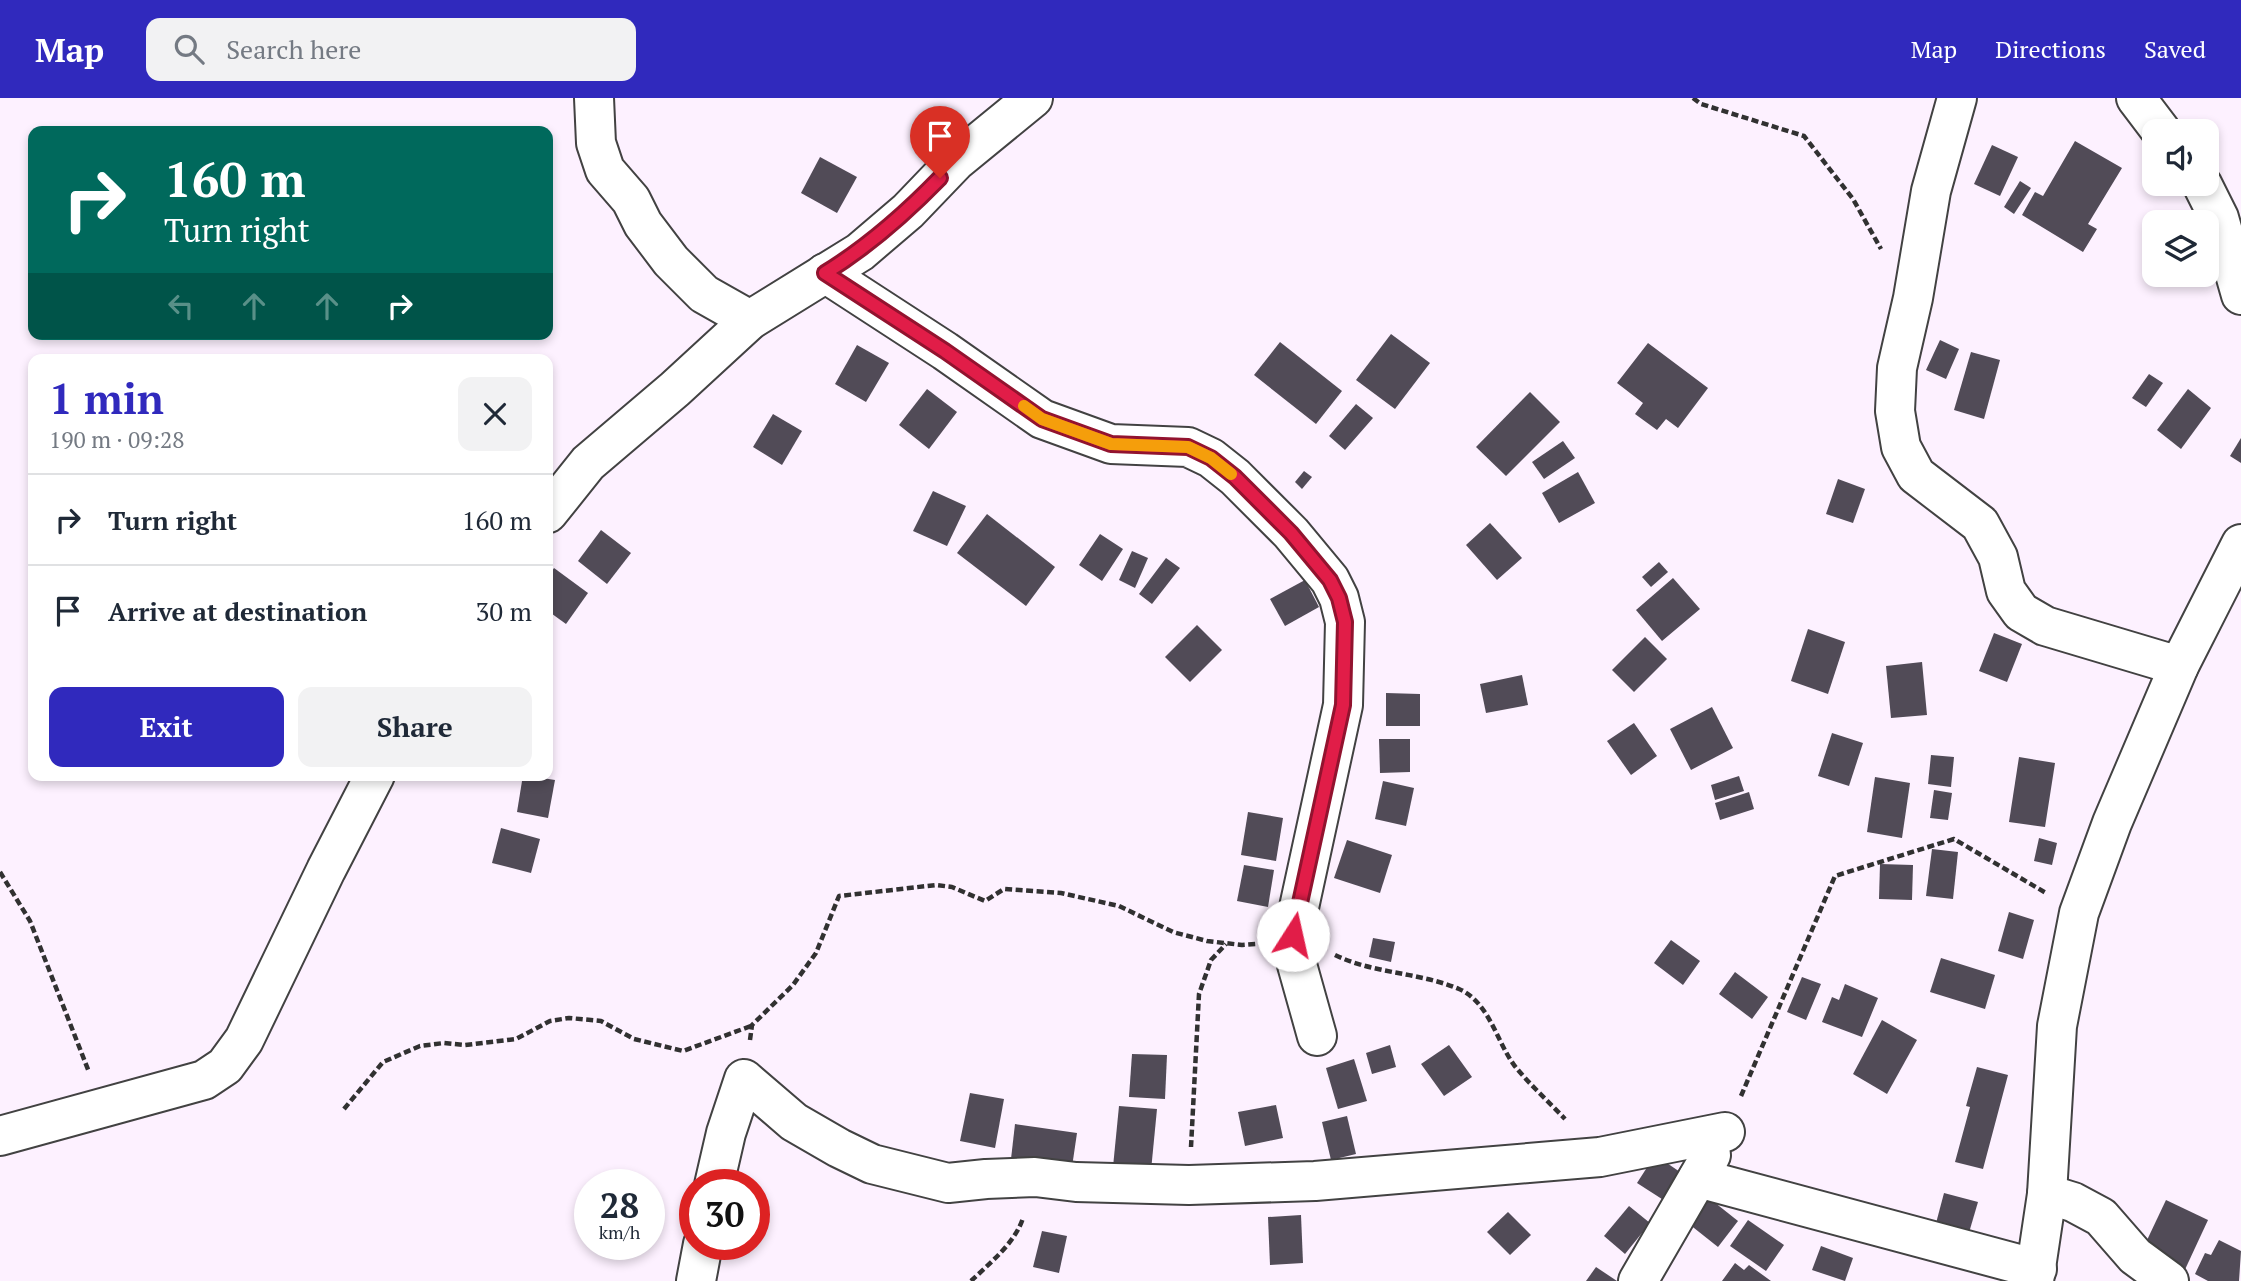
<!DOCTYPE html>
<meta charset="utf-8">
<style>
body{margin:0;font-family:"PT Serif",serif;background:#f2f2f3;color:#1f2937;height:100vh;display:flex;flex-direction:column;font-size:26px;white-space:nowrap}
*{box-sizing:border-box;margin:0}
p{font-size:23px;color:#747a83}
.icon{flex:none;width:38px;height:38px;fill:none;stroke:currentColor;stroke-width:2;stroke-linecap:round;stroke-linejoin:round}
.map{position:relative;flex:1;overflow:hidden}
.panel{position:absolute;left:28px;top:256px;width:525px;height:427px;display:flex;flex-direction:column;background:#fff;border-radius:14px;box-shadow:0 4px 10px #0003}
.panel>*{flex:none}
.top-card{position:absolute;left:28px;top:28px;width:525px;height:214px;border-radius:14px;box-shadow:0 4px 10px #0003;background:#00695c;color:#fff;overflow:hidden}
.controls{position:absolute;left:2142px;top:21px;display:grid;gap:14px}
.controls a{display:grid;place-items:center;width:77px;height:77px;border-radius:14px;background:#fff;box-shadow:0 4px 10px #0003;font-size:35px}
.speed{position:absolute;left:574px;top:1071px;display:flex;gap:14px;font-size:35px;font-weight:700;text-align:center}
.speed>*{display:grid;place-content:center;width:91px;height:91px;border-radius:50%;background:#fff;box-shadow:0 4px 10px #0003;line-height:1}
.speed small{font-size:18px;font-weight:400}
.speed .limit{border:10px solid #d22;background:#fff;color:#111}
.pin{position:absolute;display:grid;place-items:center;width:60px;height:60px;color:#fff;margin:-72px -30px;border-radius:50% 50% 50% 0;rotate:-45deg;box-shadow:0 0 7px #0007}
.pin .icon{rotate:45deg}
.me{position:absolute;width:77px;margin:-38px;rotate:10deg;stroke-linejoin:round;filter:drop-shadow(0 0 5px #0008)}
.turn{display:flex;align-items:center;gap:24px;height:147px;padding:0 21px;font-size:32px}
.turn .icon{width:91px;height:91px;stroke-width:2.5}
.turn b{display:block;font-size:49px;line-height:60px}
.lanes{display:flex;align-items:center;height:66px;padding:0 21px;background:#0003;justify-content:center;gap:35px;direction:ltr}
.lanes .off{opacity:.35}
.round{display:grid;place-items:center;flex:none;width:74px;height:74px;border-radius:14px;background:#f2f2f3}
.overview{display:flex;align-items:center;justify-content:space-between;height:119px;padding:0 21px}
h1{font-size:42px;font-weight:600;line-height:52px;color:#3029bd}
.primary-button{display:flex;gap:14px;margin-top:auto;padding:14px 21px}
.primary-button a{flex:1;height:80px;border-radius:14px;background:#3029bd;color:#fff;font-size:28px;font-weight:600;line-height:80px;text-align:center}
.primary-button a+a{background:#f2f2f3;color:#1f2937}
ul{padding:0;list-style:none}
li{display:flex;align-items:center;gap:21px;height:91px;padding:0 21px;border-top:2px solid #e0e1e3}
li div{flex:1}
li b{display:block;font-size:26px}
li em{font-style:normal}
header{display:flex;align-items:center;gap:42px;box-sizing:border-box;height:98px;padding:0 35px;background:#3029bd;color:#fff}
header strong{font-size:33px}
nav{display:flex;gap:38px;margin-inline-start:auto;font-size:24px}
.search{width:490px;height:63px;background:#f2f2f3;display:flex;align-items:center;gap:18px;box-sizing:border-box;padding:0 24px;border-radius:14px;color:#747a83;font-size:26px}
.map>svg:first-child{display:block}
.building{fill:#514b57}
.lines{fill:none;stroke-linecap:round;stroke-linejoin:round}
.minor-casing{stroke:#424242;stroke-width:42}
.path{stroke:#313131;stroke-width:4.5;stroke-dasharray:7 3.5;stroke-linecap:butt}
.minor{stroke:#fff;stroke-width:38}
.route-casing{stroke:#92132f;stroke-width:18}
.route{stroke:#e11d48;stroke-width:12}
.slow{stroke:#f59e0b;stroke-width:12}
</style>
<header>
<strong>Map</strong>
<div class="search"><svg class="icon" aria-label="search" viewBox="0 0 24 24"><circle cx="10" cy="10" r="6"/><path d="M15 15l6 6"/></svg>Search here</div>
<nav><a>Map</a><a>Directions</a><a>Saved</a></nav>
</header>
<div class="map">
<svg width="2241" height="1183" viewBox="0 0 2241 1183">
<rect width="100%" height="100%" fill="#fdf1ff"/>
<g class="building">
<path d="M2075 43 2122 70 2088 126 2097 131 2083 154 2022 117 2035 94 2043 98Z"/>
<path d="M1992 47 2018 59 2000 98 1974 86Z"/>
<path d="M820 59 857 79 837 115 801 95Z"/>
<path d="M2020 83 2031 90 2014 116 2004 109Z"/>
<path d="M1391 236 1430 265 1395 311 1356 282Z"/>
<path d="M1940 242 1959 251 1946 281 1926 272Z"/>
<path d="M1280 244 1342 293 1316 326 1254 277Z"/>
<path d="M1648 245 1708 290 1678 330 1666 321 1657 332 1635 316 1643 305 1617 285Z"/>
<path d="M857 247 889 265 866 304 835 286Z"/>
<path d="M1971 254 2000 262 1984 321 1954 312Z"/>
<path d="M2149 276 2163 285 2146 309 2132 300Z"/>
<path d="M927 291 957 314 929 351 899 327Z"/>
<path d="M2188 291 2211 310 2181 351 2157 332Z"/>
<path d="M1530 294 1560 324 1506 378 1476 349Z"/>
<path d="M1356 306 1373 320 1345 352 1329 338Z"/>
<path d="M773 316 802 333 782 367 753 349Z"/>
<path d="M2241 340V365L2230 358Z"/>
<path d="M1563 343 1575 360 1544 381 1532 364Z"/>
<path d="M1304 373 1312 379 1302 391 1295 384Z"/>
<path d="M1578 374 1595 405 1559 425 1542 395Z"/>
<path d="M1838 381 1865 391 1853 425 1826 416Z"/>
<path d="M933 393 966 408 947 448 913 433Z"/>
<path d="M987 416 1055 469 1026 508 957 455Z"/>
<path d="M1490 425 1522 460 1497 482 1466 447Z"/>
<path d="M601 432 631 455 607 486 578 463Z"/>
<path d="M1100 436 1123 451 1102 483 1079 467Z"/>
<path d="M1132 453 1148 460 1135 490 1119 482Z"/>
<path d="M1166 460 1180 470 1152 506 1139 496Z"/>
<path d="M1659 464 1668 474 1651 489 1642 479Z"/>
<path d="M554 470 588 495 566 526 548 513V479Z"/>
<path d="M1673 480 1700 511 1662 543 1636 512Z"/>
<path d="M1305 482 1319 509 1285 528 1270 501Z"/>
<path d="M1197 527 1222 552 1190 584 1165 559Z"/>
<path d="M1808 531 1845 544 1828 596 1791 583Z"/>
<path d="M1994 535 2022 546 2007 584 1979 573Z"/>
<path d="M1645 539 1667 561 1634 594 1612 572Z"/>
<path d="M1922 564 1927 617 1891 620 1886 568Z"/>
<path d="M1522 577 1528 607 1486 615 1480 586Z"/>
<path d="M1386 595 1420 596V628H1386Z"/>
<path d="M1712 609 1733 650 1691 672 1670 631Z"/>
<path d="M1634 625 1657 658 1631 677 1607 643Z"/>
<path d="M1832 635 1863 645 1849 688 1818 678Z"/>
<path d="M1379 641H1410V674L1380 675Z"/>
<path d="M1931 657 1954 659 1951 689 1928 686Z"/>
<path d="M2019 659 2055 665 2045 729 2009 724Z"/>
<path d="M523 677 555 682 548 720 517 714Z"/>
<path d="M1739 678 1744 693 1715 702 1711 687Z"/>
<path d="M1875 679 1910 685 1902 740 1867 734Z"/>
<path d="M1383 683 1414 690 1406 728 1375 721Z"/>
<path d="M1934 692 1952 695 1948 722 1930 720Z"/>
<path d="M1749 694 1754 711 1720 722 1715 705Z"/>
<path d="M1248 714 1283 720 1276 763 1241 757Z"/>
<path d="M501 730 540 741 531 775 492 765Z"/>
<path d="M2039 740 2057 745 2052 767 2034 763Z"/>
<path d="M1347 742 1392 757 1380 795 1334 780Z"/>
<path d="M1932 751 1958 754 1953 801 1926 798Z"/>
<path d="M1880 766 1913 767 1912 802 1879 801Z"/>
<path d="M1244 767 1274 772 1268 809 1237 803Z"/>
<path d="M2009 814 2034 822 2023 861 1998 853Z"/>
<path d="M1373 840 1395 844 1391 864 1369 859Z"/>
<path d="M1671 842 1700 863 1683 887 1654 865Z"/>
<path d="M1941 860 1995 877 1985 911 1930 894Z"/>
<path d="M1735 874 1768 899 1752 921 1719 896Z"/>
<path d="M1802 879 1821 886 1806 922 1787 914Z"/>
<path d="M1845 886 1878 900 1862 939 1822 924 1832 899 1839 902Z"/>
<path d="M1882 922 1917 942 1887 996 1853 976Z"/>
<path d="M1390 947 1396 969 1372 976 1366 955Z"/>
<path d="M1449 947 1472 979 1444 998 1421 966Z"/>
<path d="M1132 956 1167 957 1165 1001 1129 999Z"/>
<path d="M1354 961 1367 1003 1338 1011 1326 970Z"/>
<path d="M1977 969 2008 977 1983 1071 1955 1064 1970 1009 1966 1008Z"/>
<path d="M970 995 1004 1001 995 1050 960 1043Z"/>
<path d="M1276 1007 1283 1040 1245 1048 1238 1014Z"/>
<path d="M1119 1008 1157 1011 1150 1083 1112 1079Z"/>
<path d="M1347 1018 1356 1056 1331 1062 1322 1024Z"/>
<path d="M1015 1026 1077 1035 1072 1069 1011 1061Z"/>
<path d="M1655 1057 1683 1076 1665 1103 1637 1085Z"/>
<path d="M1944 1095 1978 1104 1968 1138 1935 1129Z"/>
<path d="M1709 1100 1738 1123 1718 1149 1689 1126Z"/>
<path d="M2166 1102 2208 1122 2182 1178 2139 1159Z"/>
<path d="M1629 1108 1650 1125 1625 1156 1604 1138Z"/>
<path d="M1508 1114 1531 1137 1510 1157 1487 1134Z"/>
<path d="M1301 1117 1303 1165 1270 1167 1268 1119Z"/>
<path d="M1748 1122 1784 1147 1766 1173 1730 1148Z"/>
<path d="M1042 1133 1067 1138 1059 1175 1033 1169Z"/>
<path d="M2219 1142 2241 1153 2239 1183H2208L2195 1176 2205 1155 2211 1157Z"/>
<path d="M1821 1148 1853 1160 1845 1183 1812 1172Z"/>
<path d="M1735 1165 1744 1172 1749 1167 1771 1183H1722Z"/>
<path d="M1596 1169 1617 1183H1586Z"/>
</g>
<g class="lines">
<g class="minor-casing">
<g id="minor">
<path d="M594 0 596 45 605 72 631 102 643 126 671 163 704 196 750 222"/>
<path d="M1957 0 1931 93 1913 200 1897 270 1895 313 1901 349 1916 377 1980 426 1998 459 2006 493 2021 514 2045 528 2179 568"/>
<path d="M2136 0 2161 33"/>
<path d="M2202 86 2219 120 2241 197"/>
<path d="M825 175 945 253 1042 321 1111 346 1188 349 1211 360 1235 379 1291 435 1330 482 1339 500 1345 524 1343 607 1293 837 1294 856 1317 938"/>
<path d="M548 415 588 365 675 291 750 222 860 154 908 113 956 63 1033 0"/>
<path d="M0 1038 204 982 225 968 244 942 326 772 375 677"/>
<path d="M1698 1080 2037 1171"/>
<path d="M714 1087 726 1035 744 981 794 1024 839 1050 872 1066 948 1085 986 1081 1035 1079 1076 1084 1189 1087 1315 1083 1600 1059 1725 1034"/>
<path d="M2047 1096 2073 1104 2101 1119 2135 1158 2169 1183"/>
<path d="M696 1183 703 1146"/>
<path d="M1638 1183 1711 1057"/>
<path d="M2034 1183 2047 1096 2057 928 2079 815 2112 725 2179 568 2241 446"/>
</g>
</g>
<g class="path">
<path d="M1693 0 1701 6 1804 38 1853 101 1881 151"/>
<path d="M0 774 30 823 89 974"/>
<path d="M1335 857C1374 876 1419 874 1459 891 1489 904 1496 942 1514 967 1529 986 1549 1004 1565 1021"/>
<path d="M750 942 752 927 793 887 816 855 839 798 936 787 952 789 985 803 1004 791 1061 795 1119 808 1173 834 1207 843 1242 847 1256 846"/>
<path d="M1741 998 1835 778 1954 741 2046 795"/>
<path d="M344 1011 383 964 420 948 444 945 465 947 516 941 550 923 569 920 601 923 634 941 683 953 751 928"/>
<path d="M1191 1049 1199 896 1211 862 1226 846"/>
<path d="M971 1183C990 1165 1015 1145 1023 1120"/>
</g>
<use href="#minor" class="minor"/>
</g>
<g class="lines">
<g class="route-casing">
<path id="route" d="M940 80C905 116 869 148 825 175L945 253 1042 321 1111 346 1188 349 1211 360 1235 379 1291 435 1330 482 1339 500 1345 524 1343 607 1293 837"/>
</g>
<use href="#route" class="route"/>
<path class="slow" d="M1024 308 1042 321 1111 346 1188 349 1211 360 1231 376"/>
</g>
</svg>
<div class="controls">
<a><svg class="icon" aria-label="sound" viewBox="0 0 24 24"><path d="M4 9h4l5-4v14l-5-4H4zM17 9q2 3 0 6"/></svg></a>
<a><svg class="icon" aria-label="layers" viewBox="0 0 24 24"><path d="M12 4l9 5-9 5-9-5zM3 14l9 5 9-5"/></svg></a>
</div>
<div class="speed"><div>28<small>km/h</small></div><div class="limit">30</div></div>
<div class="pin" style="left:940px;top:80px;background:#d93025"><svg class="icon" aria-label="arrive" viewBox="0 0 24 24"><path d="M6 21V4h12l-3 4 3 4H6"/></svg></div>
<svg class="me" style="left:1293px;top:837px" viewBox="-20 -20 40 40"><circle r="19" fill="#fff"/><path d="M0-13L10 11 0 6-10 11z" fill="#e11d48"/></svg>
<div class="top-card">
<div class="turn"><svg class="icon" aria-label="right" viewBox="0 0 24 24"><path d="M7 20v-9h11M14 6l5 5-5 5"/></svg><div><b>160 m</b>Turn right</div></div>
<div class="lanes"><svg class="icon off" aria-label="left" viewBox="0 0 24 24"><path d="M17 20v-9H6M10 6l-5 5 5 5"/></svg><svg class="icon off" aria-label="ahead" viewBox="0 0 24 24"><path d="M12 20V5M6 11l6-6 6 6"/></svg><svg class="icon off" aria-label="ahead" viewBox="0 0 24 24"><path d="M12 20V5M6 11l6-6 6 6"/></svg><svg class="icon" aria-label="right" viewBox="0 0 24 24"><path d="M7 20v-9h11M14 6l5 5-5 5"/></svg></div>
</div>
<section class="panel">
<div class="overview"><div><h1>1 min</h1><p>190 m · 09:28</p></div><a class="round"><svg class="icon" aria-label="close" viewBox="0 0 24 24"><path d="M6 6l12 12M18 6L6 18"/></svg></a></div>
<ul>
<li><svg class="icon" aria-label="right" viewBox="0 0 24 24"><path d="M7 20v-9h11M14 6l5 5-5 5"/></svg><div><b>Turn right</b></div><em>160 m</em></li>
<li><svg class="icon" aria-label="arrive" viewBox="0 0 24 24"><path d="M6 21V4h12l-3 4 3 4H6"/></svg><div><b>Arrive at destination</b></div><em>30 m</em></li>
</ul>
<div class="primary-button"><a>Exit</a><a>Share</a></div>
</section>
</div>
